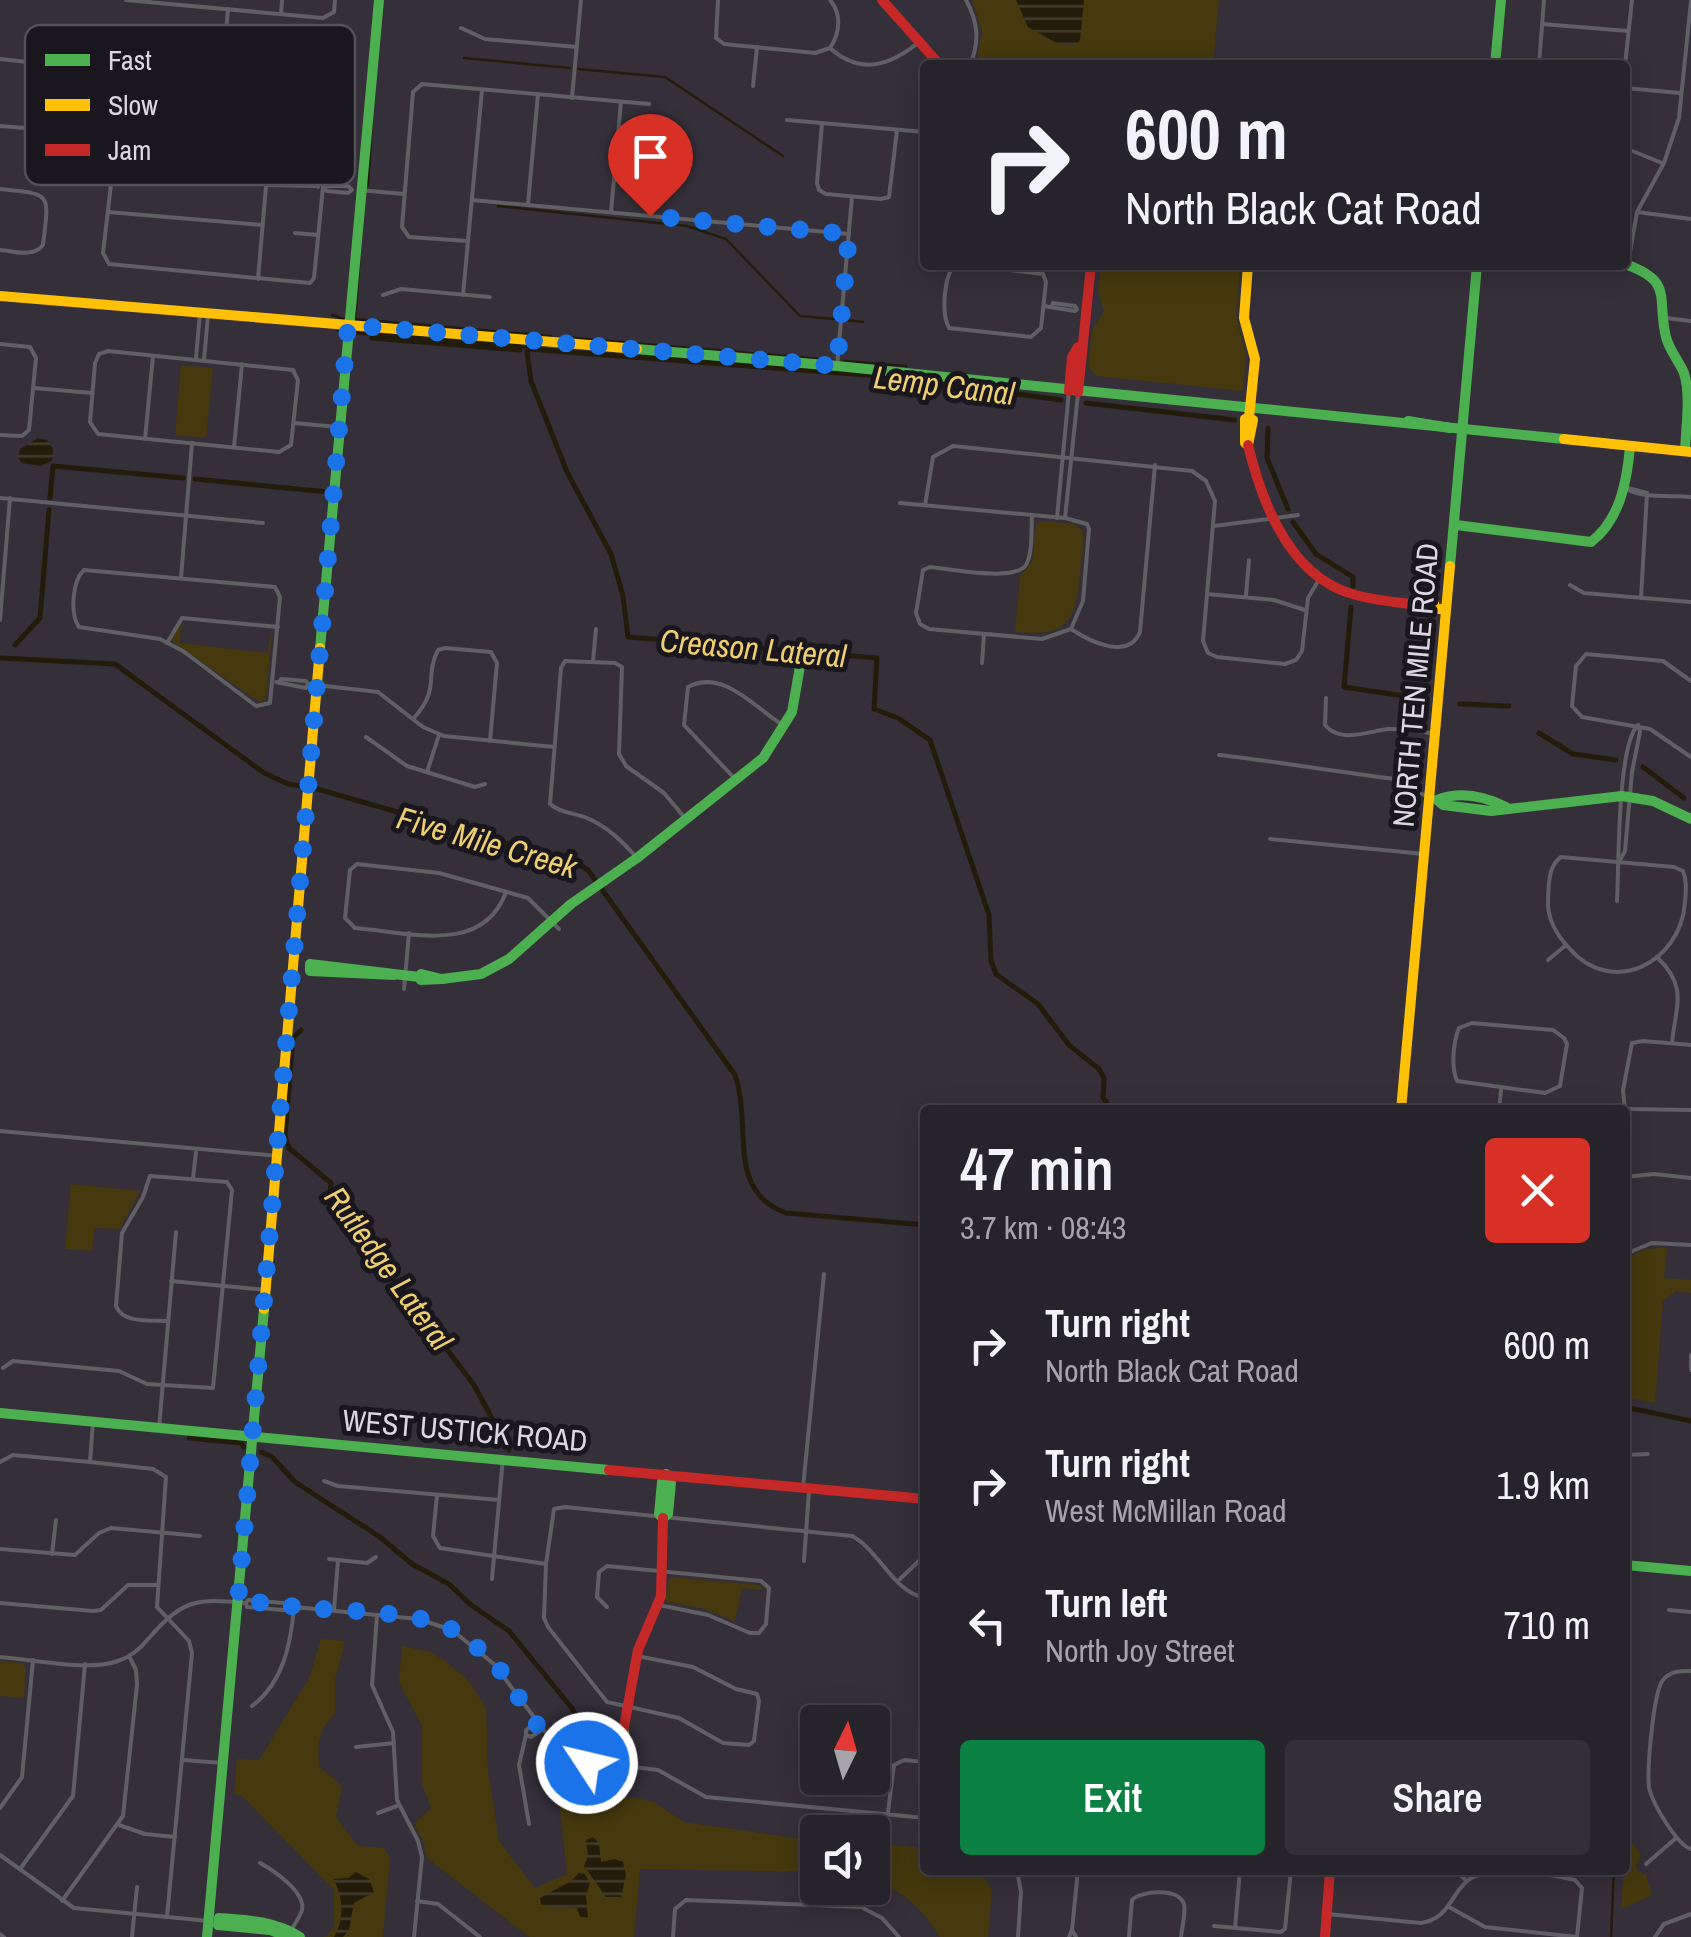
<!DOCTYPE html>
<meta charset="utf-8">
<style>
body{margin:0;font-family:"Archivo Narrow",sans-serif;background:#332f37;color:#f1f3f6;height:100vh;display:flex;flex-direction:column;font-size:38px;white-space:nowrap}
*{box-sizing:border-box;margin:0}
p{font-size:32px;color:#a4a4a9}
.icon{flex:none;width:55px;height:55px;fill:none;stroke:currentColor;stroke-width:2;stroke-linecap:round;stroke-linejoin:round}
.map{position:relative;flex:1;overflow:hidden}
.details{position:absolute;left:920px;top:1105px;width:710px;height:770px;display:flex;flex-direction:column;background:#27232b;border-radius:10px;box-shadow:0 5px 25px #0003,0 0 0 2px #434047}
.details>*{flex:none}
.hud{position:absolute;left:920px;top:60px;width:710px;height:210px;border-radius:10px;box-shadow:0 5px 25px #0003,0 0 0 2px #434047;background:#27232b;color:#f1f3f6;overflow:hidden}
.needle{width:65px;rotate:5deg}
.controls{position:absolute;left:800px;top:1705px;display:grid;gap:20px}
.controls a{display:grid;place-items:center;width:90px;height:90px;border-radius:10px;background:#27232b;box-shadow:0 5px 25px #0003,0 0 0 2px #434047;font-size:50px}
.pin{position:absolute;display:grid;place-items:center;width:85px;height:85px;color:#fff;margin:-102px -42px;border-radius:50% 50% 50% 0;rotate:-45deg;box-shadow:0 0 10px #0007}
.pin .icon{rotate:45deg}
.me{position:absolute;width:110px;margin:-55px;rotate:305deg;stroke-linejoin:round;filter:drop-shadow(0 0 8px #0008)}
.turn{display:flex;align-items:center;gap:35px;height:210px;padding:0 40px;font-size:45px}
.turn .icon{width:130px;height:130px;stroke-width:2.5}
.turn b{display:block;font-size:70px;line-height:85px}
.round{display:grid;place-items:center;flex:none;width:105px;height:105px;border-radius:10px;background:#332f37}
.head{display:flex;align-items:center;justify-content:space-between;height:170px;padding:0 40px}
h1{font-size:60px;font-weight:600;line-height:75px}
.action{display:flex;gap:20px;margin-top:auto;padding:20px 40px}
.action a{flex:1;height:115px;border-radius:10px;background:#0b8043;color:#fff;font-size:40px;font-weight:600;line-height:115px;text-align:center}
.action a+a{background:#332f37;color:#f1f3f6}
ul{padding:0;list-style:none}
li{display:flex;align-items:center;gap:30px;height:140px;padding:0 40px}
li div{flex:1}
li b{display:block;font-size:38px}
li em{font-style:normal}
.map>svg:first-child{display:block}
.green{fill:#45390d}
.water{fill:url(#water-rules)}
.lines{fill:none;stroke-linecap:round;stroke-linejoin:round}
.stream{stroke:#231c0b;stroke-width:2.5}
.canal{stroke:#231c0b;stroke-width:5}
.street{stroke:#605f63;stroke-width:4}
.fast{stroke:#4caf50;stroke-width:10}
.slow{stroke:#ffc107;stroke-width:10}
.jam{stroke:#c62828;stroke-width:10}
.route{stroke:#1a73e8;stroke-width:18;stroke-dasharray:0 32.4}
.labels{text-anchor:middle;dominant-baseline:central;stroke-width:10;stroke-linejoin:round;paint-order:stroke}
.street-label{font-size:30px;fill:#dcd6e2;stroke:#1a161e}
.water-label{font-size:32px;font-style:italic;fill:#eecf70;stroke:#1a161e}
.key{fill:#1a161e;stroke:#545059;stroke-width:2.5}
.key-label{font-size:28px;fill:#dcd6e2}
</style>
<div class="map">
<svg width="1691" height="1937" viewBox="0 0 1691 1937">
<defs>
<pattern id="water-rules" width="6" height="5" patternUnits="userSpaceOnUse" patternTransform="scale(2.5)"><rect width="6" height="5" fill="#231c0b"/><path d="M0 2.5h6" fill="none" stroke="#423c2e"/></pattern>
</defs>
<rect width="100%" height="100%" fill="#342f39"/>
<g class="green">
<path d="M972 0H1219L1213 65H976L982 31Z"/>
<path d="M1100 265H1240L1236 315 1246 356 1243 391 1096 376 1088 367 1092 330 1104 311 1098 291Z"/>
<path d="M181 365 213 368 206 438 175 435Z"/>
<path d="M1041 521 1074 524 1083 531C1084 548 1081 565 1079 581 1075 628 1061 636 1015 632L1020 576 1032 562 1036 525Z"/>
<path d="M181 621 180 643 267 653 272 628 266 700 259 702 175 643 171 639Z"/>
<path d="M71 1184 140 1191 120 1229 95 1228 92 1251 65 1249Z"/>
<path d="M1667 1247 1664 1278 1691 1280V1293L1676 1291 1663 1301 1655 1403 1625 1397V1259L1642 1250Z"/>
<path d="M670 1577 760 1585 763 1590 742 1588 735 1621 705 1609 667 1602 665 1599Z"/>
<path d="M321 1639 345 1641 335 1680V1714C319 1728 317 1745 319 1766L342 1786 336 1817 358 1846 384 1848 390 1858 383 1937H325L334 1927V1890L242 1796 234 1794 237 1759 259 1760 309 1678Z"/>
<path d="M402 1646 431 1652 445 1661 467 1679 486 1707 488 1770 499 1841 535 1888 567 1874 558 1790 637 1798 654 1802 684 1822 817 1841V1872L640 1869 634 1937H529L427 1858 423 1840 414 1824 431 1808 422 1784V1726L399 1682Z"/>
<path d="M0 1661 22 1663 26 1668 24 1698 0 1696Z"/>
<path d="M1626 1834 1641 1855 1636 1866 1638 1871 1646 1875 1652 1895 1621 1909Z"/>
<path d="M873 1843 925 1848V1870H979L992 1890 988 1937H940C924 1911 903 1890 873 1881Z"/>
</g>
<g class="water">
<path d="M1016 0H1084L1080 40 1076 45H1060L1028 27Z"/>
<path d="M38 438 47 440 53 449 52 461 40 466 22 463 18 458 20 449Z"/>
<path d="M593 1837 599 1843 601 1862 615 1859 623 1862 626 1875 621 1897H606L584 1866 588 1856 586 1840Z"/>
<path d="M356 1872 369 1879 374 1892 354 1903 349 1930 343 1937H334C345 1919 343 1895 333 1879L348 1878Z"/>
<path d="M579 1873 585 1874 590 1883 586 1896 588 1918 580 1917 577 1908 541 1906 540 1898 571 1881Z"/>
</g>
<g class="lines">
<g class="stream">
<path d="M464 58 570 68"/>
<path d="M578 69 665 77 783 156"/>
<path d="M365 182 371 124"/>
<path d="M368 185 372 121"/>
<path d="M364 200 355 319 551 336"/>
<path d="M498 206 687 226 726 239 800 316 834 319"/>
<path d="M332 315 343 319"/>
<path d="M846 320 863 322"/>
<path d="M356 321 541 336"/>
<path d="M563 337 831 360"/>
<path d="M844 361 906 366"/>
<path d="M1611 1937 1614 1870"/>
</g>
<g class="canal">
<path d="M339 330 342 331"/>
<path d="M356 332 525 346"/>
<path d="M372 338 520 350"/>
<path d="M528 349 892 377 1061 400"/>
<path d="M527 352 531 381 567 472 611 554 623 596 628 637 877 658 874 709 898 718 930 740 989 915 991 961 996 974 1038 1004 1069 1045 1099 1069 1104 1078 1103 1098 1113 1110"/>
<path d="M1086 403 1235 420"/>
<path d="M1268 428 1267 458 1288 509"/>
<path d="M195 479 328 492"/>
<path d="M50 498 53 466 183 478"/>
<path d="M1293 522 1316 554 1353 577V586"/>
<path d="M1351 607 1344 687 1425 699"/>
<path d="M15 645 40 618 49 510"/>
<path d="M0 658 115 664 264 773 288 784 314 788 578 864 588 870 735 1075C753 1128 725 1190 786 1213L925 1225"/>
<path d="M1460 704 1509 706"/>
<path d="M1539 733 1573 754 1616 760"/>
<path d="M1643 767 1684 798"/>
<path d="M301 1030 293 1038 285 1136 289 1148 331 1183 330 1196 474 1385 509 1450"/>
<path d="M1625 1407 1691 1421"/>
<path d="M189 1438 241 1443 244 1447"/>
<path d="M261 1452 271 1456 295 1482 380 1537 412 1564 449 1584 471 1605 509 1631 571 1707 591 1738"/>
</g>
<g class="street">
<path d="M126 0 323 18 334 12 335 0"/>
<path d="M718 0 716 38 724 44 815 53 830 48C861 76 891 65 919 42"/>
<path d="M830 0C842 14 840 33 830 48"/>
<path d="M966 0C978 22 980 41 970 65"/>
<path d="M281 14 282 0"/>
<path d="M1542 24 1628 31"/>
<path d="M461 28 485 39 577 47"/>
<path d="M0 59 45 64 52 68 55 76 50 129"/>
<path d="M223 64 228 9"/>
<path d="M1539 65 1544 0"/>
<path d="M1625 65 1632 0"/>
<path d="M124 86 273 100"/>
<path d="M753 86 757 47"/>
<path d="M1625 88 1680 93"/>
<path d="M572 98 581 0"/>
<path d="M787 120 925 132"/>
<path d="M822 123 817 183 819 190 826 194 881 199 889 197 897 130"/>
<path d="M0 126 88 133 128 145 269 158"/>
<path d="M1625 148 1662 163"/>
<path d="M266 185 316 186"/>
<path d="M318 187 328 86 323 77 135 58 125 64 103 253 109 264 310 283 314 278 323 187"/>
<path d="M323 187 327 191 348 193 352 190 348 186H325"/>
<path d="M0 189C53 194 49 193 43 245 33 258 14 251 0 250"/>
<path d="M359 190 404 194"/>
<path d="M472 200 849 234"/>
<path d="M528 204 538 94"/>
<path d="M108 212 263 225"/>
<path d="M611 212 621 102"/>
<path d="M1637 212 1691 219"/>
<path d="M295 233 318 235"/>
<path d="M468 241 409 237 402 227 413 92 422 84 649 104"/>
<path d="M1628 264 1637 212 1664 163 1679 118 1691 1"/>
<path d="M954 265C944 278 941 313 949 328L1031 337 1041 328 1046 282 1043 274 969 265"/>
<path d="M258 279 276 71"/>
<path d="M383 295 401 289 490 297"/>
<path d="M463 295 482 90"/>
<path d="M1044 306 1075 311 1077 309 1075 306 1053 303 1052 306"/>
<path d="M1666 318 1691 321"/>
<path d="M0 344 30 347 36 358 29 430 22 436 0 435"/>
<path d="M108 351 293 370 298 380 291 445 279 452 98 434 90 422 95 363 99 354Z"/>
<path d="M196 358 200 313"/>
<path d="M204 360 208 315"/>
<path d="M837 366 852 197"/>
<path d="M34 388 92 393"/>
<path d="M294 423 338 427"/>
<path d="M145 439 153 356"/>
<path d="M234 447 242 364"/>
<path d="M1647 493 1624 487C1635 499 1672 495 1691 497"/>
<path d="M0 498 263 523"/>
<path d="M900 503 1065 518 1087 524 1089 529 1083 601 1071 629"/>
<path d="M925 505 933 457 953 446 1192 471 1206 481 1215 501 1203 641 1208 653 1217 657 1285 664 1296 660 1302 651 1308 598 1320 578"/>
<path d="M1032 516C1031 529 1033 553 1026 565 1015 582 950 569 930 567L923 570 916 613 920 624 929 629 1042 639 1071 629C1089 641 1128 661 1140 632L1155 465"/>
<path d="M1057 518 1069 391"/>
<path d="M1065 518 1078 394"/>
<path d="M1214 526 1298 515"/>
<path d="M84 570 275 587 280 597 270 703 256 706 183 651 160 639 79 627C70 614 72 581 84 570Z"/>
<path d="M181 578 192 443"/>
<path d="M1570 585 1584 593 1691 602"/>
<path d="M1207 594 1274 600 1305 610"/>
<path d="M1246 595 1249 560"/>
<path d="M1641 598 1647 493"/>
<path d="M0 620 10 498"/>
<path d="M167 643 182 618 278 627"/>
<path d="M593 661 596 629"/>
<path d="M982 663 984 635"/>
<path d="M1691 681 1663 661 1586 654 1576 666 1572 706 1582 717 1650 729 1691 757"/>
<path d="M276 682 306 688 308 684"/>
<path d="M279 683 281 679 306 681 308 684 378 692 423 727 444 736 554 747"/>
<path d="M1326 698 1325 725C1341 744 1368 731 1389 729 1402 728 1418 732 1431 733"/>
<path d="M414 718C441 687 424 678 438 650L445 648 491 652 497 663 490 741"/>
<path d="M366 737 407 766 475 787 485 784"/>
<path d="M1219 755C1282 762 1342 773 1404 780L1409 781 1414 790 1426 796"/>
<path d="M427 772 439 735"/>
<path d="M737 781 684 725 688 687C723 668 756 709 783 725"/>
<path d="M1270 839 1424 854"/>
<path d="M1561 857 1674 867 1683 871C1687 881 1686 891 1685 902 1681 963 1612 998 1569 948 1556 934 1547 919 1548 899 1549 884 1548 866 1561 857Z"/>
<path d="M637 858C623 842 608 827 587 818 575 813 560 813 550 804L561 668 565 661 615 663 622 667 619 754 626 766 664 793 685 818"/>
<path d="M1619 862 1625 851 1632 772 1640 732 1638 725"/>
<path d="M506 892C483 956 407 932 355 928L345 918 350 870 357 864 439 873 528 898 559 929"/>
<path d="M1617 901C1619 868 1617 745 1638 725"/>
<path d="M1657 957C1688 987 1676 1004 1672 1043"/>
<path d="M1548 960 1566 945"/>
<path d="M404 989 409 933"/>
<path d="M1472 1023 1553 1030 1564 1038 1567 1044 1560 1086 1545 1093 1457 1081C1451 1067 1453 1043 1459 1028Z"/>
<path d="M1627 1109 1691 1110"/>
<path d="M1499 1110 1501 1090"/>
<path d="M1625 1110 1623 1090 1632 1043 1643 1041 1691 1045"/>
<path d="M0 1131 278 1156"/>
<path d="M1625 1177 1654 1174 1691 1178"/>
<path d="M193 1178 196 1152"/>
<path d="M1625 1254 1652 1243 1691 1245"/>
<path d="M171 1281 266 1290"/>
<path d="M1691 1355V1370"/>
<path d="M3 1368 13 1361 119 1371 147 1384 213 1388 232 1190 227 1182 150 1176 143 1197 122 1233 116 1306C123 1324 151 1320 168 1321"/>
<path d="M159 1428 176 1232"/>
<path d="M1625 1455 1648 1454"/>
<path d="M0 1462 13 1455 90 1462 153 1469 166 1477 157 1607 189 1641 192 1653 167 1917"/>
<path d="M90 1462 93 1422"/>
<path d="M324 1481 338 1486 499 1500"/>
<path d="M803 1488 824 1274"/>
<path d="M437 1495 433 1536 440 1548 546 1564"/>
<path d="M0 1549 75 1555 99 1533 111 1528 200 1536"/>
<path d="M52 1554 56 1520"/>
<path d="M329 1559 367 1563 376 1557"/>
<path d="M804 1561 809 1491"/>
<path d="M492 1579 503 1458"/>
<path d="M900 1579 925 1555"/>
<path d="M0 1603 93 1611 101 1610 128 1585H158"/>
<path d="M294 1607 283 1610 247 1607 246 1603 248 1600 284 1603 294 1607 418 1619 452 1630 494 1664 555 1745 575 1760 658 1770 706 1797 925 1818"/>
<path d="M607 1607 597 1597 599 1572 607 1566 761 1581 769 1588 766 1624 759 1633H750L708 1615 659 1605"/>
<path d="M334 1610 338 1560"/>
<path d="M1669 1610 1691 1612"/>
<path d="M377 1615 372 1685 393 1732 397 1800 418 1841 422 1857 414 1937"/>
<path d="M637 1656 693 1667 736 1689 757 1694 759 1701 754 1741 749 1745 723 1743 679 1718 607 1702 548 1627 544 1618 546 1564 554 1509 565 1507 852 1536C879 1550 893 1592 925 1598"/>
<path d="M0 1657C32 1659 88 1672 118 1661 131 1657 141 1648 149 1638 183 1599 197 1598 246 1603"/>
<path d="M1691 1671C1680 1671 1670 1671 1663 1680 1653 1692 1647 1771 1649 1787 1652 1803 1677 1845 1691 1849"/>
<path d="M252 1706C283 1683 291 1644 294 1607"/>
<path d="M537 1721 526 1730V1735L531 1737 543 1729"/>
<path d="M526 1735 519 1765 529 1824"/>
<path d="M356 1747 394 1743"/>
<path d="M183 1760 223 1763"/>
<path d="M0 1808 22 1777 33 1660"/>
<path d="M888 1812 894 1765 904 1760 925 1762"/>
<path d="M378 1813 397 1806"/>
<path d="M119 1825 145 1834 175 1837"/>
<path d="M0 1855 74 1908 209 1921"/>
<path d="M260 1863C273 1870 306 1892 302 1910 300 1917 294 1925 290 1932"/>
<path d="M1646 1864 1675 1839"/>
<path d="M20 1869 73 1796 85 1664"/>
<path d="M1017 1870 1021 1892 1018 1937"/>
<path d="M1455 1870 1467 1881"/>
<path d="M62 1901 123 1816 137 1685 136 1670 130 1658"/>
<path d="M417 1901 438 1904 480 1937"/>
<path d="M1449 1907 1485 1927 1577 1937"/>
<path d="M1327 1914 1421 1923C1448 1919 1449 1898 1466 1882 1486 1863 1549 1874 1575 1880L1582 1888 1577 1937"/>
<path d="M1214 1926 1281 1932 1285 1929 1291 1870"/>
<path d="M1235 1928 1240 1870"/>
<path d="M1072 1930 1078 1870"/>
<path d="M0 1934 4 1937"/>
<path d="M132 1937 137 1887"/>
<path d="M673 1937 675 1909 686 1900 861 1907 882 1918 899 1937"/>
<path d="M1069 1937 1072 1930 1076 1937"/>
<path d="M1129 1937 1132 1900C1141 1891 1178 1887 1184 1904 1186 1912 1182 1928 1181 1937"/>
<path d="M1655 1937 1664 1924 1691 1914"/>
</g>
<g class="fast">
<path d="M1495 65 1501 0"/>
<path d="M1625 264C1675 282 1656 297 1666 337 1669 350 1679 361 1684 373 1691 395 1686 427 1685 451"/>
<path d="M637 349 837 366 1564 439"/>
<path d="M1408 421 1450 428"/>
<path d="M1456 525 1591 542C1620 520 1627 481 1630 447"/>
<path d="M1450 566 1477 265"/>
<path d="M320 648 379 0"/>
<path d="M1506 807C1484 796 1460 791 1437 800L1443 805 1491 811 1622 796 1653 801 1691 819"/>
<path d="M421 974 442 979 421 980Z"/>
<path d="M394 975 310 971V964L419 977"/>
<path d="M442 979 481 974 509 959 571 904 637 858 763 758 792 712 802 655"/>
<path d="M0 1413 609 1470"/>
<path d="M666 1474 662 1482 659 1514 663 1518 668 1514 671 1483 666 1479"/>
<path d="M1625 1565 1691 1571"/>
<path d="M624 1731 626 1766"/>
<path d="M218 1925 219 1918C248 1920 275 1921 300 1937"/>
<path d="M218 1925 270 1930 289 1937"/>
<path d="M207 1937 264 1309"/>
</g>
<g class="slow">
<path d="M1248 265 1244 318 1255 359 1249 418 1245 419V443L1248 445 1253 420 1249 418"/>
<path d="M0 296 637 349"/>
<path d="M1564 439 1691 452"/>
<path d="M1435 608 1434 603 1410 604 1416 609H1446"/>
<path d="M1401 1110 1450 566"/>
<path d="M264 1309 320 648"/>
</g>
<g class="jam">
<path d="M882 0 940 65"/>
<path d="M1069 391 1072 357 1078 347"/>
<path d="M1078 392 1091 265"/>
<path d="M1248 445C1261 499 1286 567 1341 590 1363 599 1387 601 1410 604"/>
<path d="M609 1470 925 1499"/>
<path d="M617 1765 638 1650 661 1596 663 1518"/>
<path d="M1325 1937 1330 1870"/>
</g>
</g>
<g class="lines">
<path class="route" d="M587 1763C546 1755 524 1700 500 1670 488 1655 469 1640 453 1630 418 1610 336 1611 294 1607L284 1603 238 1602 348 325 837 366 849 234 650 216"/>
</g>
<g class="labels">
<g class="street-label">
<text transform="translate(1415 685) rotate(-85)">NORTH TEN MILE ROAD</text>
<text transform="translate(465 1430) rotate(5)">WEST USTICK ROAD</text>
</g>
<g class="water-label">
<text transform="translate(944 385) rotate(7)">Lemp Canal</text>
<text transform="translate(753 648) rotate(5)">Creason Lateral</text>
<text transform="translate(487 842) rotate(16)">Five Mile Creek</text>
<text transform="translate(389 1268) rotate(54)">Rutledge Lateral</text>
</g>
</g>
<rect x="25" y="25" width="330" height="160" rx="15" class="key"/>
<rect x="45" y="54" width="45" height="12" fill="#4caf50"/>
<rect x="45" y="99" width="45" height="12" fill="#ffc107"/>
<rect x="45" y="144" width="45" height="12" fill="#c62828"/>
<g class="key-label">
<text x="108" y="70">Fast</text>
<text x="108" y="115">Slow</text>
<text x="108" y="160">Jam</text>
</g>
</svg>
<div class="controls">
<a><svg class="needle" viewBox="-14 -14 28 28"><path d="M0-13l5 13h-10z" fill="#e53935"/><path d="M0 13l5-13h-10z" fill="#a4a4a9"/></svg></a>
<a><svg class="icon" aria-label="sound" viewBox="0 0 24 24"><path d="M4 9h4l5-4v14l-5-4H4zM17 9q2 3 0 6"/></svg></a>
</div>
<div class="pin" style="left:650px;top:216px;background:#d93025"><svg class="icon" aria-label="arrive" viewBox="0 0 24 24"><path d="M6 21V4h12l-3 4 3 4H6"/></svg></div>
<svg class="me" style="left:587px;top:1763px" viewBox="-20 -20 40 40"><circle r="17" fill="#1a73e8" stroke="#fff" stroke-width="3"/><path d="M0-11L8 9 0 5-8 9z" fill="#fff"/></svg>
<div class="hud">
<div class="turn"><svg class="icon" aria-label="right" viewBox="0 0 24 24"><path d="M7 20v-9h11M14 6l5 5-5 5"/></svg><div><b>600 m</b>North Black Cat Road</div></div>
</div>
<section class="details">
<div class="head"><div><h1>47 min</h1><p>3.7 km · 08:43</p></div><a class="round" style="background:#d93025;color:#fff"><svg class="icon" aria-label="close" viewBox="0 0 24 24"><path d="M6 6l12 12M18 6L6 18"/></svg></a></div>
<ul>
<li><svg class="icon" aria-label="right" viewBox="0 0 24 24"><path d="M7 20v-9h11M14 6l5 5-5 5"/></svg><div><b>Turn right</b><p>North Black Cat Road</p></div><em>600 m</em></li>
<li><svg class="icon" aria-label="right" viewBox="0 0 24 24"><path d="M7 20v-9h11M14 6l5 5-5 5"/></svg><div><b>Turn right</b><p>West McMillan Road</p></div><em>1.9 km</em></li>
<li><svg class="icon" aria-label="left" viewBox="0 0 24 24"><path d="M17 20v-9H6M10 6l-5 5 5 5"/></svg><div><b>Turn left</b><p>North Joy Street</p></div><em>710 m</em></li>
</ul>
<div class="action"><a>Exit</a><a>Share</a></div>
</section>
</div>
